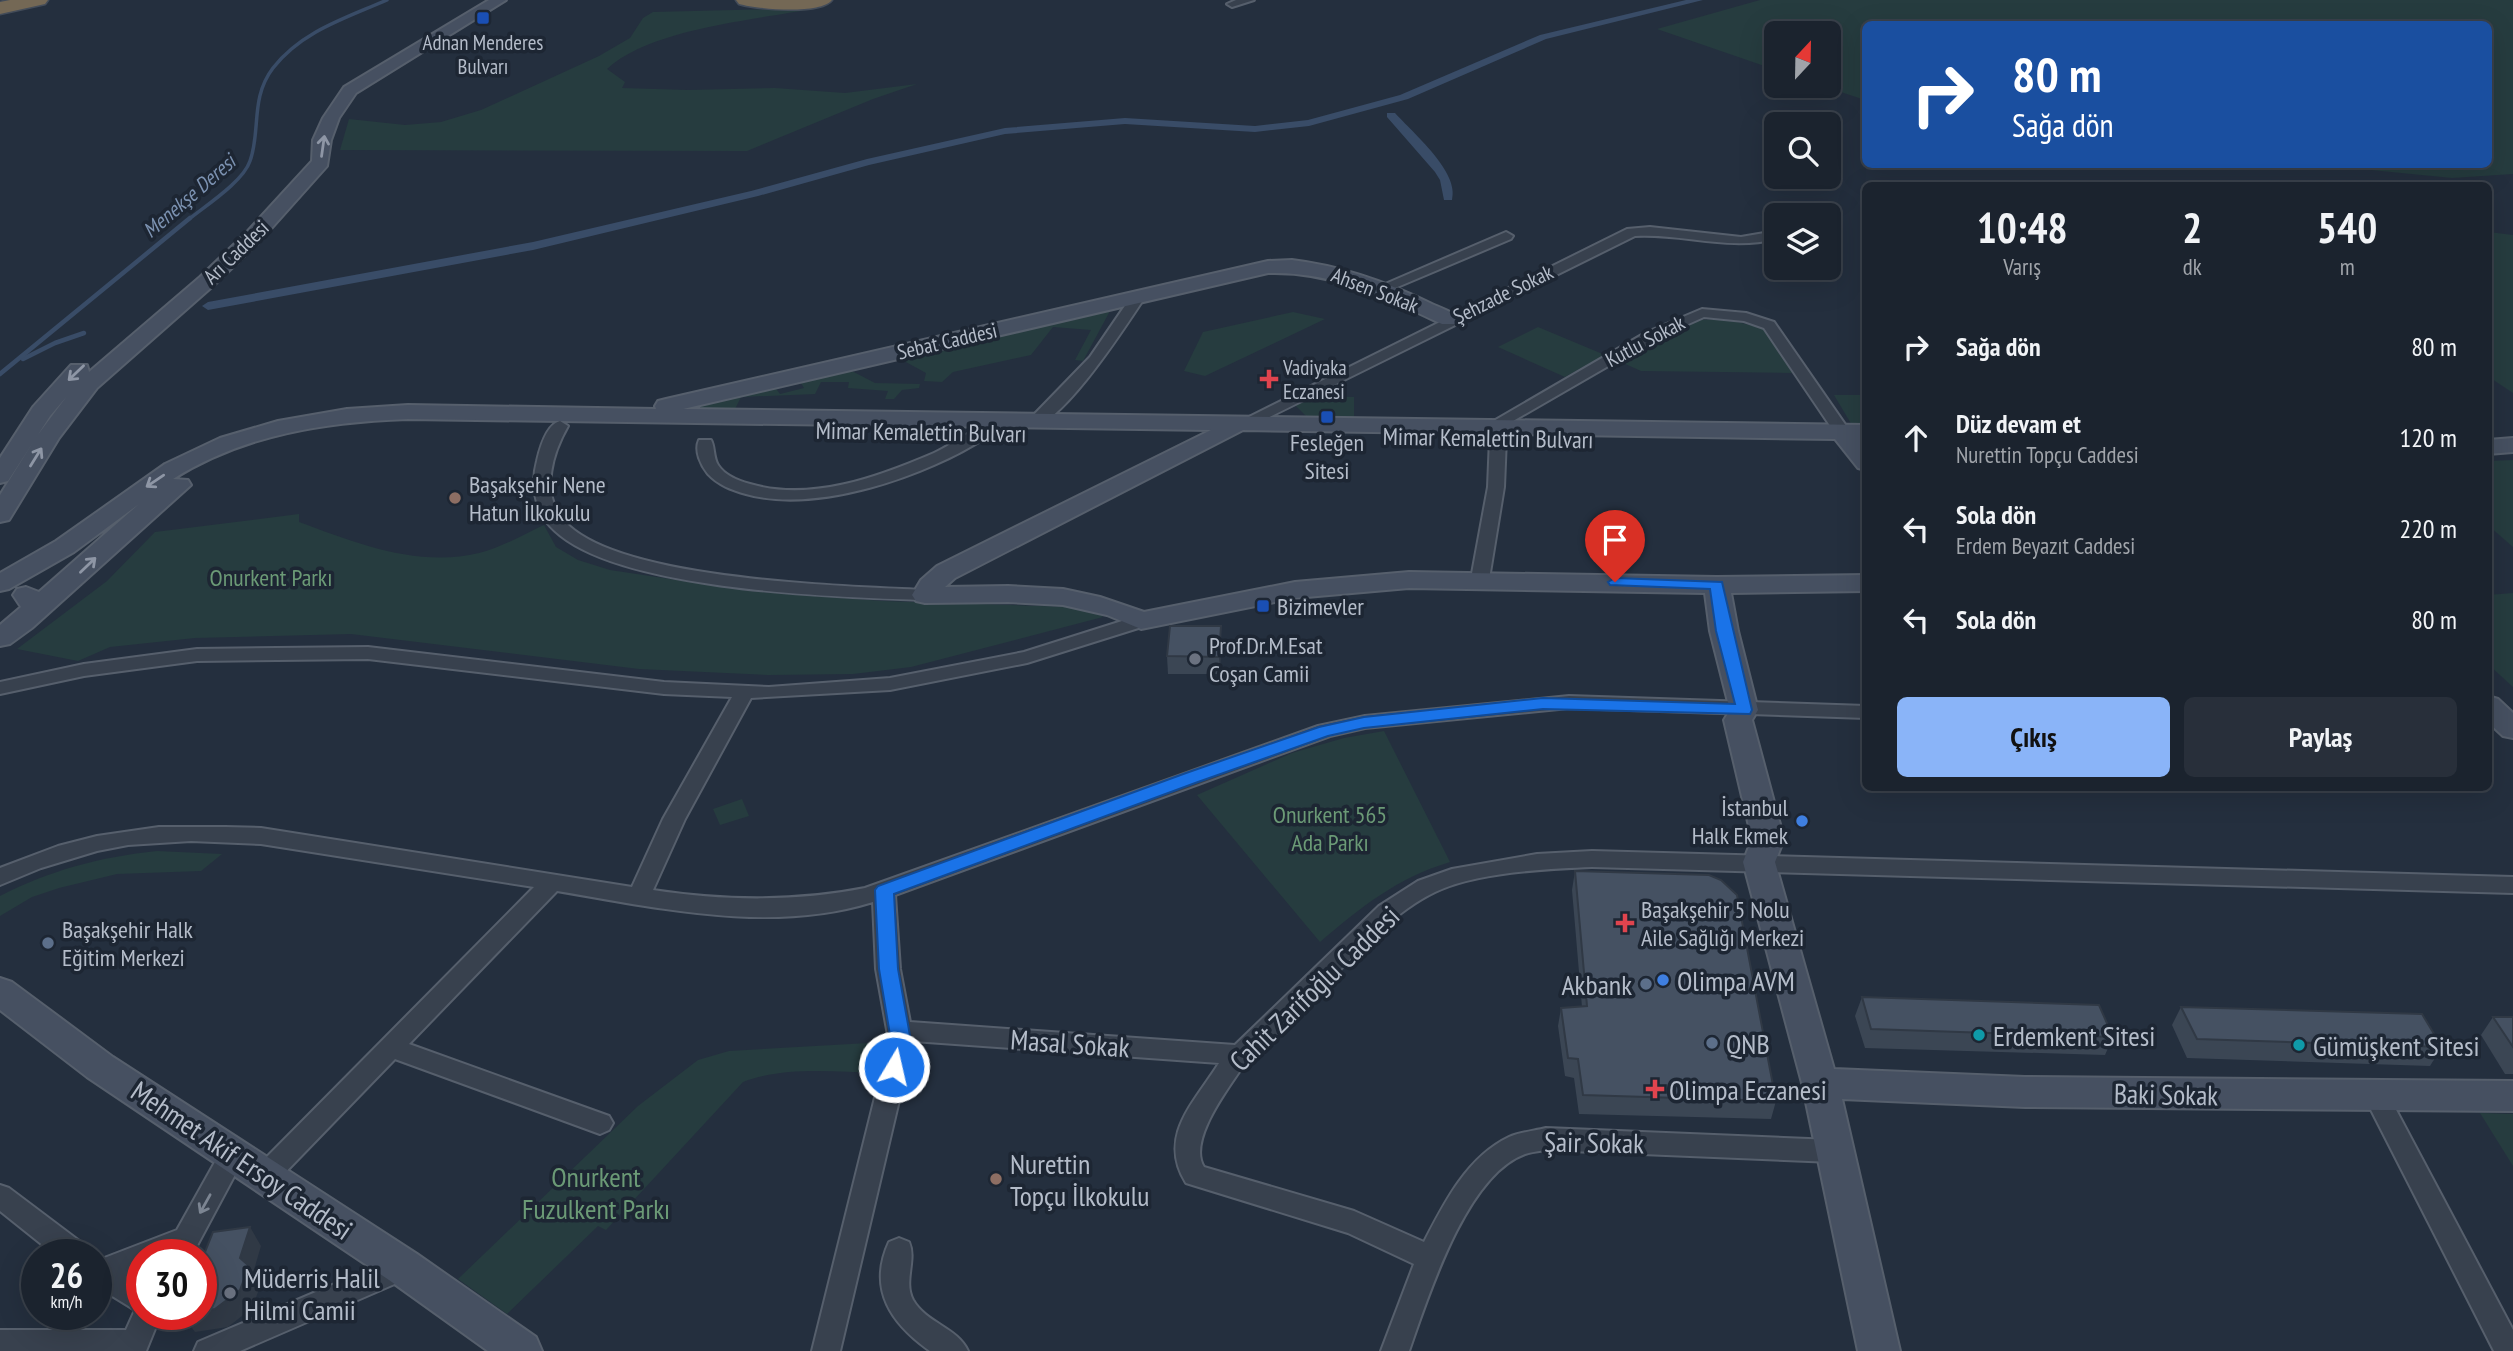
<!DOCTYPE html>
<html lang="tr">
<meta charset="utf-8">
<style>
body{margin:0;font-family:"PT Sans Narrow",sans-serif;background:#282f3a;color:#f1f3f6;height:100vh;display:flex;flex-direction:column;font-size:26px;white-space:nowrap}
*{box-sizing:border-box;margin:0}
p{font-size:23px;color:#a0a4aa}
.icon{flex:none;width:38px;height:38px;fill:none;stroke:currentColor;stroke-width:2;stroke-linecap:round;stroke-linejoin:round}
.map{position:relative;flex:1;overflow:hidden}
.panel{position:absolute;left:1862px;top:182px;width:630px;height:609px;display:flex;flex-direction:column;background:#1b232e;border-radius:10px;box-shadow:0 7px 28px #0002,0 0 0 2px #39404a}
.panel>*{flex:none}
.top-card{position:absolute;left:1862px;top:21px;width:630px;height:147px;border-radius:10px;box-shadow:0 7px 28px #0002,0 0 0 2px #39404a;background:#1a4fa0;color:#fff;overflow:hidden}
.needle{width:46px;rotate:22deg}
.tools{position:absolute;left:1764px;top:21px;display:grid;gap:14px}
.tools a{display:grid;place-items:center;width:77px;height:77px;border-radius:10px;background:#1b232e;box-shadow:0 7px 28px #0002,0 0 0 2px #39404a;font-size:35px}
.speed{position:absolute;left:21px;top:1239px;display:flex;gap:14px;font-size:35px;font-weight:700;text-align:center}
.speed>*{display:grid;place-content:center;width:91px;height:91px;border-radius:50%;background:#1b232e;box-shadow:0 7px 28px #0002,0 0 0 2px #39404a;line-height:1}
.speed small{font-size:18px;font-weight:400}
.speed .limit{border:10px solid #d22;background:#fff;color:#111}
.pin{position:absolute;display:grid;place-items:center;width:60px;height:60px;color:#fff;margin:-72px -30px;border-radius:50% 50% 50% 0;rotate:-45deg;box-shadow:0 0 7px #0007}
.pin .icon{rotate:45deg}
.me{position:absolute;width:77px;margin:-38px;rotate:9deg;stroke-linejoin:round;filter:drop-shadow(0 0 5px #0008)}
.turn{display:flex;align-items:center;gap:24px;height:147px;padding:0 35px;font-size:32px}
.turn .icon{width:91px;height:91px;stroke-width:2.5}
.turn b{display:block;font-size:49px;line-height:60px}
.eta{display:flex;justify-content:space-evenly;align-items:center;height:119px;text-align:center}
.eta b{font-size:42px;font-weight:600;line-height:49px}
.cta{display:flex;gap:14px;margin-top:auto;padding:14px 35px}
.cta a{flex:1;height:80px;border-radius:10px;background:#8ab4f8;color:#111;font-size:28px;font-weight:600;line-height:80px;text-align:center}
.cta a+a{background:#282f3a;color:#f1f3f6}
ul{padding:0;list-style:none}
li{display:flex;align-items:center;gap:21px;height:91px;padding:0 35px}
li div{flex:1}
li b{display:block;font-size:26px}
li em{font-style:normal}
.map>svg:first-child{display:block}
.green{fill:#263c3f}
.lines{fill:none;stroke-linecap:round;stroke-linejoin:round}
.stream-far1{stroke:#394c67;stroke-width:3.5}
.stream{stroke:#394c67;stroke-width:4.5}
.canal{fill:#394c67;fill-rule:evenodd}
.street-casing{stroke:#565f6c;stroke-width:4}
.secondary-casing{stroke:#565f6c;stroke-width:4}
.highway-casing{stroke:#434c59;stroke-width:3}
.street{fill:#38414e;fill-rule:evenodd}
.secondary{fill:#465061;fill-rule:evenodd}
.highway{fill:#746855;fill-rule:evenodd}
.wall{fill:#3b4654}
.shaded-wall{fill:#303945}
.building{fill:#455162;stroke:#303945;stroke-width:2}
.oneway{stroke:#8e96a5}
.oneway2{stroke:#7c8592}
.route{fill:#1a73e8;stroke:#114b97;stroke-width:2}
.transit-dot{fill:#1a4fb4;stroke:#1d2633;stroke-width:2.5}
.health-dot{fill:#e0444e;stroke:#1d2633;stroke-width:2.5}
.education-dot{fill:#8d6e63;stroke:#1d2633;stroke-width:2.5}
.worship-dot{fill:#6b7280;stroke:#1d2633;stroke-width:2.5}
.shop-dot{fill:#3f7fe0;stroke:#1d2633;stroke-width:2.5}
.service-dot{fill:#5c6f8a;stroke:#1d2633;stroke-width:2.5}
.culture-dot{fill:#0f9aa8;stroke:#1d2633;stroke-width:2.5}
.labels{text-anchor:middle;dominant-baseline:central;stroke-width:7;stroke-linejoin:round;paint-order:stroke}
.far-poi-label{font-size:21px;fill:#b4bcc9;stroke:#1d2633}
.far-water-label{font-size:21px;font-style:italic;fill:#7c92b1;stroke:#1d2633}
.far-street-label{font-size:21px;fill:#b4bcc9;stroke:#1d2633}
.street-label{font-size:24px;fill:#b4bcc9;stroke:#1d2633}
.poi-label{font-size:24px;fill:#b4bcc9;stroke:#1d2633;text-anchor:start}
.park-label{font-size:24px;fill:#6b9a76;stroke:#1d2633}
.near-poi-label{font-size:28px;fill:#b4bcc9;stroke:#1d2633;text-anchor:start}
.near-street-label{font-size:28px;fill:#b4bcc9;stroke:#1d2633}
.near-park-label{font-size:28px;fill:#6b9a76;stroke:#1d2633}
</style>
<div class="map">
<svg width="2513" height="1351" viewBox="0 0 2513 1351">
<rect width="100%" height="100%" fill="#242f3e"/>
<g class="green">
<path d="M1760 0H2513V174L2452 178 2320 165 2488 164V24H1866L1865 100 1823 86H1829V33H1776V70L1657 29Z"/>
<path d="M817 8C757 20 651 28 607 69L625 82 622 88 688 90 775 88 845 93 917 84 873 99 747 151 340 150 349 119 405 125 441 122 481 110 599 56 630 38 643 18 653 12Z"/>
<path d="M2489 232 2513 235V393L2489 377Z"/>
<path d="M1105 309 1110 311 1083 361 1075 360 1091 330 1053 327 1031 355 953 372 942 382 924 381 926 373 904 361 908 354Z"/>
<path d="M1293 312 1325 319 1205 376 1184 371 1203 332Z"/>
<path d="M1725 319 1766 329 1792 373 1641 371 1621 362 1700 320Z"/>
<path d="M1538 327 1605 355 1565 377 1498 347Z"/>
<path d="M848 369 875 383 920 384 919 388 902 390 894 399H885L888 391 848 388 849 382H821L815 394 741 397 733 413 689 414 685 407 774 386 780 394 804 388 799 380Z"/>
<path d="M1834 395H1865V427H1853Z"/>
<path d="M1311 396 1354 397V418L1307 417 1295 405Z"/>
<path d="M2513 460V547L2489 526 2488 461Z"/>
<path d="M299 514V522C356 543 418 568 479 553 502 547 523 535 544 525L556 547 578 560 610 570 750 591 883 601 1075 607 1097 613 1103 617 911 667 853 674 768 675 639 669 351 634 195 638 110 647 78 661 17 649 107 581 155 532Z"/>
<path d="M2513 593V687L2489 665 2488 595Z"/>
<path d="M1384 731 1450 862C1397 878 1361 907 1320 942L1197 795 1292 753 1344 738Z"/>
<path d="M742 799 749 816 720 825 713 809Z"/>
<path d="M157 851 222 854 201 871 117 874 59 888 32 897 0 916V896C51 870 100 857 157 851Z"/>
<path d="M886 1042 879 1073C834 1072 785 1066 743 1082L606 1230 598 1226 507 1314 458 1279 638 1106 698 1060 729 1051Z"/>
<path d="M2480 1113 2513 1114V1166Z"/>
</g>
<g class="lines">
<path class="stream-far1" d="M188 220C205 206 243 182 250 161 261 131 250 98 273 68 302 31 346 18 387 0"/>
<g class="stream">
<path d="M23 359 55 343 84 333"/>
<path d="M0 374 190 218"/>
</g>
<g class="canal">
<path d="M1686 0H1703L1546 39 1408 99 1309 126 1255 132 1125 124 1005 134 869 165 758 196 533 250 208 310 202 306 208 302 533 242 751 191 867 159 1005 128 1125 118 1255 126 1308 120 1400 95 1540 35Z"/>
<path d="M1387 113H1395C1413 133 1460 172 1452 200H1444L1440 180 1435 172 1387 117Z"/>
</g>
<g class="street-casing">
<g id="street">
<path d="M1236 0H1254L1232 7 1227 4Z"/>
<path d="M1650 227 1741 237 1776 231V239C1728 251 1683 233 1635 236L1245 429H1233L1231 426 1627 229Z"/>
<path d="M1506 232 1513 236 1511 239 1388 291 1383 292 1376 288Z"/>
<path d="M1138 293 1145 297C1129 321 1057 434 1028 426L1026 423 1090 357 1133 294Z"/>
<path d="M1702 309 1746 313 1774 322 1851 433 1849 436H1837L1764 328 1744 321 1704 317 1655 339 1494 432H1482L1480 429 1645 333Z"/>
<path d="M560 421 568 426C553 452 541 490 561 517 607 581 848 586 925 590L934 595 925 600C838 597 608 591 550 526 534 508 531 483 537 461 540 448 546 425 560 421Z"/>
<path d="M982 428 990 433 988 436C928 476 816 514 746 494 732 490 718 485 708 474 701 465 694 451 699 440H711C715 447 713 457 718 465 725 476 739 481 750 484 811 502 878 477 934 453 950 446 966 432 982 428Z"/>
<path d="M1498 433 1506 438 1504 487 1489 579 1480 584 1471 579 1488 487 1490 438Z"/>
<path d="M1141 615 1150 621 1148 625 1027 663 890 690 751 698 685 819 653 890C725 901 794 902 865 888L1318 726 1365 716 1569 696 1866 706V718L1569 708 1365 728 1330 736 895 895 900 969 910 1022 1235 1045 1379 906 1418 881 1452 869 1537 854 1592 851 2513 877V893L1592 867C1546 869 1476 872 1435 892 1383 917 1337 975 1296 1016 1278 1034 1254 1051 1239 1072 1225 1093 1188 1142 1204 1167L1354 1211 1424 1242C1444 1203 1467 1157 1509 1137 1520 1132 1534 1131 1546 1128L1833 1140 1842 1143 1846 1151 1842 1159 1833 1162 1546 1150C1539 1151 1531 1152 1525 1154 1466 1175 1428 1297 1409 1351H1381L1414 1264 1348 1233 1186 1183C1157 1136 1194 1103 1219 1063L913 1041 840 1351H812L889 1041 876 969 873 902C770 934 660 908 557 891L409 1044 609 1116 613 1123 609 1130 600 1134 395 1059 274 1184 265 1187 256 1184 252 1176 256 1168 534 887 261 844 191 841 128 845 97 851 41 868 0 885V868L58 846 97 836 159 827H225L261 828 632 887 663 819 732 697 664 694 368 659 197 661 84 676 0 694V682L84 664 197 649 368 647 664 682 769 687 890 678 1024 652Z"/>
<path d="M2376 1086 2385 1089 2513 1330V1351H2494L2364 1096 2367 1089Z"/>
<path d="M233 1143 242 1146 246 1154 192 1255H142V1268L126 1275 142 1285V1314H161L146 1351H0V1330H126L135 1310 96 1286V1259L99 1260 177 1230 224 1146Z"/>
<path d="M0 1185 9 1188 86 1246 89 1255H55L0 1211Z"/>
<path d="M899 1238 909 1242C917 1260 903 1281 913 1300 926 1323 958 1328 968 1351H930C892 1324 867 1290 889 1242Z"/>
<path d="M403 1255 413 1258 417 1267 413 1276 240 1351H194L198 1342Z"/>
</g>
</g>
<g class="secondary-casing">
<g id="secondary">
<path d="M489 0H506L356 93 339 118 331 140 327 166 260 241 214 285 97 388 59 438 9 520 0 522V495L37 436 67 396 50 416 8 481 0 483V458L33 407 71 365H87L89 372 200 277 246 233 312 161 313 140 323 118 344 87Z"/>
<path d="M1292 260C1342 266 1387 282 1432 304 1441 308 1454 312 1459 320L1456 324H1442C1385 297 1332 271 1268 273L683 409 1866 425V439H1860L1866 446V470L1858 468 1835 439 1243 430 955 578 945 587 1008 586 1063 589 1100 597 1144 612 1295 582 1409 572 1717 577 1866 575V591L1731 593 1738 631 1758 710 1752 720 1784 839 1775 862 1834 1069 2025 1077 2513 1081V1111L2025 1107 1842 1099 1900 1351H1858L1802 1083 1743 862 1752 839 1724 720 1730 710 1710 631 1705 593 1409 588 1295 598 1141 629 1107 615 1063 605 1008 602 925 603 916 601 912 595 921 580 937 566 1211 430 408 419C325 422 245 434 173 479L188 480 191 485 32 628 10 644 0 646V625L21 607 13 595 17 589 26 587 39 592 139 504 74 552 9 589 0 591V573L56 541 165 464 220 438 278 421 347 409 408 405 656 409 655 406 658 401 666 399 1268 261Z"/>
<path d="M2513 438V452L2488 454V440Z"/>
<path d="M2488 696 2498 699 2513 713V738L2503 736 2488 722Z"/>
<path d="M0 978 12 982 113 1057 417 1254 536 1337 542 1351H488L389 1280 87 1077 0 1010Z"/>
</g>
</g>
<g class="highway-casing">
<g id="highway">
<path d="M10 0H48L45 4 0 14V2Z"/>
<path d="M736 0H832C820 15 757 9 739 4Z"/>
</g>
</g>
<use href="#street" class="street"/>
<use href="#secondary" class="secondary"/>
<use href="#highway" class="highway"/>
</g>
<g class="wall">
<path d="M1221 626 1220 674H1168L1167 656Z"/>
<path d="M1575 871 1776 1101 1771 1119 1579 1114 1574 1078 1565 1076 1558 1026 1561 1008 1582 1007 1572 890Z"/>
<path d="M1862 997 2113 1037 2105 1055 1865 1048 1855 1016Z"/>
<path d="M2181 1007 2442 1047 2430 1066 2187 1058 2172 1025Z"/>
<path d="M2493 1017H2513V1074H2505L2481 1035Z"/>
</g>
<g class="shaded-wall">
<path d="M1221 626V644L1220 674 1219 657Z"/>
<path d="M250 1227 261 1246 253 1273 261 1284 252 1308 228 1327 195 1332 182 1314H201V1311L240 1258Z"/>
</g>
<g class="building">
<path d="M1170 626H1221L1219 657 1167 656Z"/>
<path d="M1575 871 1709 875 1721 880 1737 895 1776 1101 1583 1095 1578 1059 1568 1058 1561 1008 1587 1006Z"/>
<path d="M1862 997 2099 1005 2113 1037 1871 1029Z"/>
<path d="M2181 1007 2422 1014 2442 1047 2197 1039Z"/>
<path d="M2493 1017H2513V1047Z"/>
<path d="M250 1227 240 1258 249 1266 240 1290 215 1309 201 1311V1262L213 1232Z"/>
</g>
<defs><path id="oneway-shaft" d="M-6 0H5M1.5-3L5.5 0L1.5 3" fill="none" stroke-width="1.6" stroke-linecap="round" stroke-linejoin="round" transform="scale(1.75)"/></defs>
<g class="oneway">
<use href="#oneway-shaft" transform="translate(323 146) rotate(-82)"/>
<use href="#oneway-shaft" transform="translate(76 373) rotate(136)"/>
<use href="#oneway-shaft" transform="translate(36 457) rotate(-58)"/>
<use href="#oneway-shaft" transform="translate(155 481) rotate(146)"/>
<use href="#oneway-shaft" transform="translate(88 565) rotate(-44)"/>
</g>
<use class="oneway2" href="#oneway-shaft" transform="translate(205 1204) rotate(119)"/>
<path class="route" d="M1615 578 1722 582 1752 710 1750 714 1543 709 1364 728 1328 736 1198 782 894 894 898 969 911 1041 902 1073 894 1076 887 1073 884 1067 891 1041 879 969 875 890 878 886 1186 773 1319 727 1364 717 1543 698 1735 704 1716 631 1710 589 1610 585 1608 582Z"/>
<g class="transit-dot">
<rect x="476" y="11" width="14" height="14" rx="3.5"/>
<rect x="1320" y="410" width="14" height="14" rx="3.5"/>
<rect x="1256" y="599" width="14" height="14" rx="3.5"/>
</g>
<g class="health-dot">
<path d="M1265.5 368.5h7v7h7v7h-7v7h-7v-7h-7v-7h7z"/>
<path d="M1621.5 912.5h7v7h7v7h-7v7h-7v-7h-7v-7h7z"/>
<path d="M1651.5 1078.5h7v7h7v7h-7v7h-7v-7h-7v-7h7z"/>
</g>
<g class="education-dot">
<circle cx="455" cy="498" r="7"/>
<circle cx="996" cy="1179" r="7"/>
</g>
<g class="worship-dot">
<circle cx="1195" cy="659" r="7"/>
<circle cx="230" cy="1293" r="7"/>
</g>
<g class="shop-dot">
<circle cx="1802" cy="821" r="7"/>
<circle cx="1663" cy="980" r="7"/>
</g>
<g class="service-dot">
<circle cx="48" cy="943" r="7"/>
<circle cx="1646" cy="984" r="7"/>
<circle cx="1712" cy="1043" r="7"/>
</g>
<g class="culture-dot">
<circle cx="1979" cy="1035" r="7"/>
<circle cx="2299" cy="1045" r="7"/>
</g>
<g class="labels">
<g class="far-poi-label">
<text x="483" y="42">Adnan Menderes<tspan x="483" dy="24">Bulvarı</tspan></text>
<text x="1283" y="367" text-anchor="start">Vadiyaka<tspan x="1283" dy="24">Eczanesi</tspan></text>
</g>
<g class="far-water-label">
<text transform="translate(189 196) rotate(-41)">Menekşe Deresi</text>
</g>
<g class="far-street-label">
<text transform="translate(236 252) rotate(-44)">Arı Caddesi</text>
<text transform="translate(1375 290) rotate(21)">Ahsen Sokak</text>
<text transform="translate(1503 294) rotate(-26)">Şehzade Sokak</text>
<text transform="translate(947 341) rotate(-13)">Sebat Caddesi</text>
<text transform="translate(1645 341) rotate(-28)">Kutlu Sokak</text>
</g>
<g class="street-label">
<text transform="translate(921 432) rotate(1)">Mimar Kemalettin Bulvarı</text>
<text transform="translate(1488 438) rotate(1)">Mimar Kemalettin Bulvarı</text>
</g>
<g class="poi-label">
<text x="1327" y="442" text-anchor="middle">Fesleğen<tspan x="1327" dy="28">Sitesi</tspan></text>
<text x="469" y="484">Başakşehir Nene<tspan x="469" dy="28">Hatun İlkokulu</tspan></text>
<text x="1277" y="606">Bizimevler</text>
<text x="1209" y="645">Prof.Dr.M.Esat<tspan x="1209" dy="28">Coşan Camii</tspan></text>
<text x="1788" y="807" text-anchor="end">İstanbul<tspan x="1788" dy="28">Halk Ekmek</tspan></text>
<text x="1641" y="909">Başakşehir 5 Nolu<tspan x="1641" dy="28">Aile Sağlığı Merkezi</tspan></text>
<text x="62" y="929">Başakşehir Halk<tspan x="62" dy="28">Eğitim Merkezi</tspan></text>
</g>
<g class="park-label">
<text x="271" y="577">Onurkent Parkı</text>
<text x="1330" y="814">Onurkent 565<tspan x="1330" dy="28">Ada Parkı</tspan></text>
</g>
<g class="near-poi-label">
<text x="1677" y="980">Olimpa AVM</text>
<text x="1632" y="984" text-anchor="end">Akbank</text>
<text x="1993" y="1035">Erdemkent Sitesi</text>
<text x="1726" y="1043">QNB</text>
<text x="2313" y="1045">Gümüşkent Sitesi</text>
<text x="1669" y="1089">Olimpa Eczanesi</text>
<text x="1010" y="1163">Nurettin<tspan x="1010" dy="32">Topçu İlkokulu</tspan></text>
<text x="244" y="1277">Müderris Halil<tspan x="244" dy="32">Hilmi Camii</tspan></text>
</g>
<g class="near-street-label">
<text transform="translate(1314 988) rotate(-44)">Cahit Zarifoğlu Caddesi</text>
<text transform="translate(1070 1043) rotate(4)">Masal Sokak</text>
<text transform="translate(2166 1094) rotate(1)">Baki Sokak</text>
<text transform="translate(1594 1142) rotate(1)">Şair Sokak</text>
<text transform="translate(242 1160) rotate(34)">Mehmet Akif Ersoy Caddesi</text>
</g>
<g class="near-park-label">
<text x="596" y="1176">Onurkent<tspan x="596" dy="32">Fuzulkent Parkı</tspan></text>
</g>
</g>
</svg>
<div class="tools">
<a><svg class="needle" viewBox="-14 -14 28 28"><path d="M0-13l5 13h-10z" fill="#e53935"/><path d="M0 13l5-13h-10z" fill="#a0a4aa"/></svg></a>
<a><svg class="icon" aria-label="search" viewBox="0 0 24 24"><circle cx="10" cy="10" r="6"/><path d="M15 15l6 6"/></svg></a>
<a><svg class="icon" aria-label="layers" viewBox="0 0 24 24"><path d="M12 4l9 5-9 5-9-5zM3 14l9 5 9-5"/></svg></a>
</div>
<div class="speed"><div>26<small>km/h</small></div><div class="limit">30</div></div>
<div class="pin" style="left:1615px;top:582px;background:#d93025"><svg class="icon" aria-label="arrive" viewBox="0 0 24 24"><path d="M6 21V4h12l-3 4 3 4H6"/></svg></div>
<svg class="me" style="left:894px;top:1067px" viewBox="-20 -20 40 40"><circle r="17" fill="#1a73e8" stroke="#fff" stroke-width="3"/><path d="M0-11L8 9 0 5-8 9z" fill="#fff"/></svg>
<div class="top-card">
<div class="turn"><svg class="icon" aria-label="right" viewBox="0 0 24 24"><path d="M7 20v-9h11M14 6l5 5-5 5"/></svg><div><b>80 m</b>Sağa dön</div></div>
</div>
<section class="panel">
<div class="eta">
<div><b>10:48</b><p>Varış</p></div>
<div><b>2</b><p>dk</p></div>
<div><b>540</b><p>m</p></div>
</div>
<ul>
<li><svg class="icon" aria-label="right" viewBox="0 0 24 24"><path d="M7 20v-9h11M14 6l5 5-5 5"/></svg><div><b>Sağa dön</b></div><em>80 m</em></li>
<li><svg class="icon" aria-label="ahead" viewBox="0 0 24 24"><path d="M12 20V5M6 11l6-6 6 6"/></svg><div><b>Düz devam et</b><p>Nurettin Topçu Caddesi</p></div><em>120 m</em></li>
<li><svg class="icon" aria-label="left" viewBox="0 0 24 24"><path d="M17 20v-9H6M10 6l-5 5 5 5"/></svg><div><b>Sola dön</b><p>Erdem Beyazıt Caddesi</p></div><em>220 m</em></li>
<li><svg class="icon" aria-label="left" viewBox="0 0 24 24"><path d="M17 20v-9H6M10 6l-5 5 5 5"/></svg><div><b>Sola dön</b></div><em>80 m</em></li>
</ul>
<div class="cta"><a>Çıkış</a><a>Paylaş</a></div>
</section>
</div>
